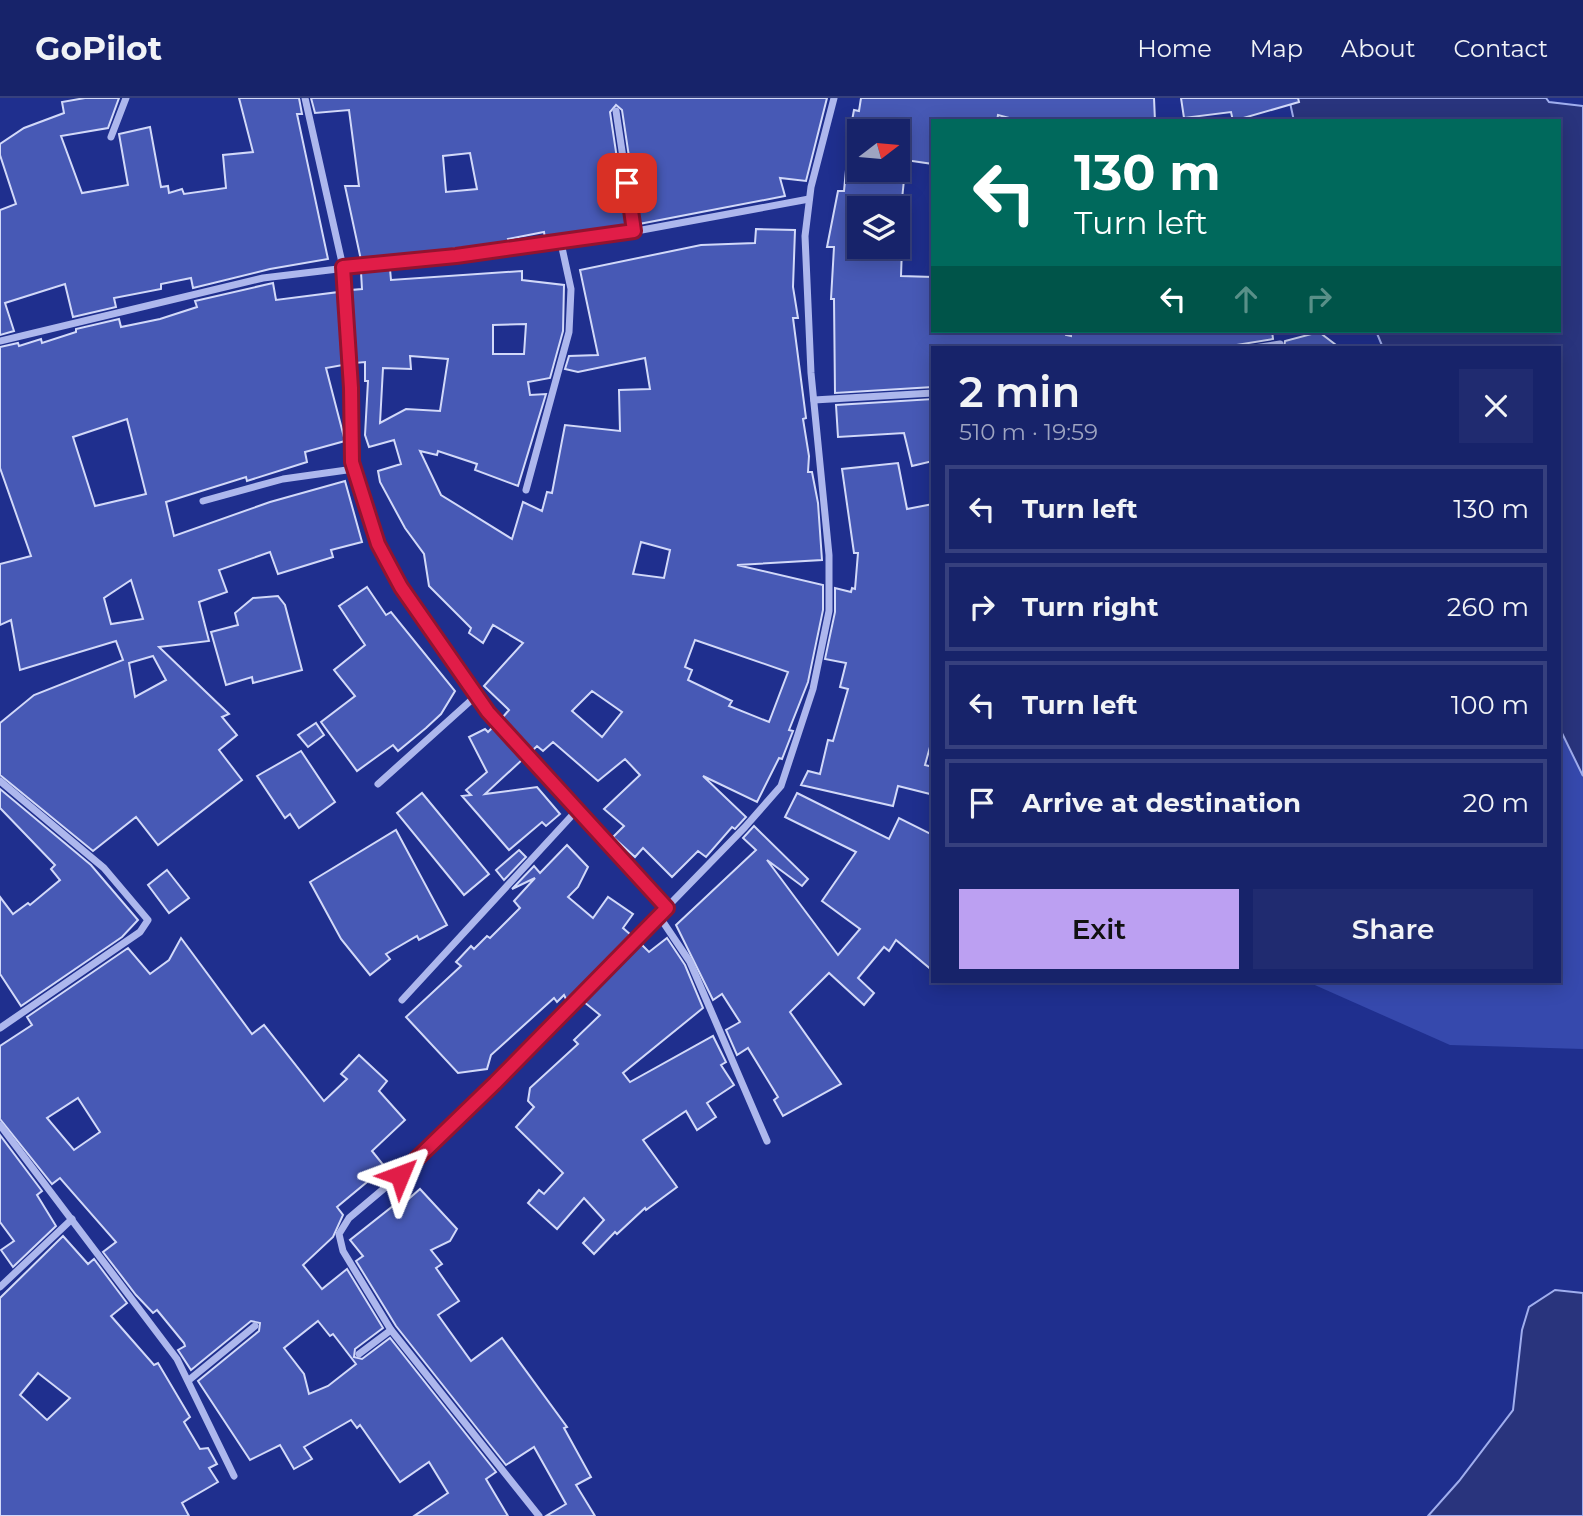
<!DOCTYPE html>
<meta charset="utf-8">
<style>
body{margin:0;font-family:Montserrat,sans-serif;background:#202b70;color:#f1f3f6;height:100vh;display:flex;flex-direction:column;font-size:26px;white-space:nowrap}
*{box-sizing:border-box;margin:0}
p{font-size:23px;color:#9ea4c1}
.icon{flex:none;width:38px;height:38px;fill:none;stroke:currentColor;stroke-width:2;stroke-linecap:round;stroke-linejoin:round}
.map{position:relative;flex:1;overflow:hidden}
.drawer{position:absolute;left:931px;top:248px;width:630px;height:637px;display:flex;flex-direction:column;background:#17236a;border-radius:0px;box-shadow:0 4px 18px #0003,0 0 0 2px #36407e}
.drawer>*{flex:none}
.hud{position:absolute;left:931px;top:21px;width:630px;height:214px;border-radius:0px;box-shadow:0 4px 18px #0003,0 0 0 2px #36407e;background:#00695c;color:#fff;overflow:hidden}
.needle{width:46px;rotate:74deg}
.controls{position:absolute;left:847px;top:21px;display:grid;gap:14px}
.controls a{display:grid;place-items:center;width:63px;height:63px;border-radius:0px;background:#17236a;box-shadow:0 4px 18px #0003,0 0 0 2px #36407e;font-size:35px}
.pin{position:absolute;display:grid;place-items:center;width:60px;height:60px;color:#fff;margin:-30px;border-radius:14px;box-shadow:0 4px 10px #0006}
.me{position:absolute;width:77px;margin:-38px;rotate:46deg;stroke-linejoin:round;filter:drop-shadow(0 0 5px #0008)}
.turn{display:flex;align-items:center;gap:24px;height:147px;padding:0 28px;font-size:32px}
.turn .icon{width:91px;height:91px;stroke-width:2.5}
.turn b{display:block;font-size:49px;line-height:60px}
.lanes{display:flex;align-items:center;height:66px;padding:0 28px;background:#0003;justify-content:center;gap:35px;direction:ltr}
.lanes .off{opacity:.35}
.round{display:grid;place-items:center;flex:none;width:74px;height:74px;border-radius:0px;background:#202b70}
.overview{display:flex;align-items:center;justify-content:space-between;height:119px;padding:0 28px}
h1{font-size:42px;font-weight:600;line-height:52px}
.action{display:flex;gap:14px;margin-top:auto;padding:14px 28px}
.action a{flex:1;height:80px;border-radius:0px;background:#bca0f2;color:#111;font-size:28px;font-weight:600;line-height:80px;text-align:center}
.action a+a{background:#202b70;color:#f1f3f6}
ul{padding:0;list-style:none}
li{display:flex;align-items:center;gap:21px;height:88px;margin:0 14px 10px;padding:0 14px;border:4px solid #36407e;border-radius:0px}
li div{flex:1}
li b{display:block;font-size:26px}
li em{font-style:normal}
header{display:flex;align-items:center;gap:42px;box-sizing:border-box;height:98px;padding:0 35px;background:#17236a;border-bottom:2px solid #36407e}
header strong{font-size:33px}
nav{display:flex;gap:38px;margin-inline-start:auto;font-size:24px}
.map>svg:first-child{display:block}
.green{fill:#3649ad}
.water{fill:#29347d;stroke:#a0aeee;stroke-width:2}
.building{fill:#4759b5;stroke:#d2d9f9;stroke-width:2;fill-rule:evenodd}
.lines{fill:none;stroke-linecap:round;stroke-linejoin:round}
.minor{stroke:#adb7ed;stroke-width:7}
.route-casing{stroke:#92132f;stroke-width:18}
.route{stroke:#e11d48;stroke-width:12}
</style>
<header>
<strong>GoPilot</strong>
<nav><a>Home</a><a>Map</a><a>About</a><a>Contact</a></nav>
</header>
<div class="map">
<svg width="1583" height="1418" viewBox="0 0 1583 1418">
<rect width="100%" height="100%" fill="#1f2f8e"/>
<path class="green" d="M1559 629 1583 678V951L1450 947 1308 884H1559Z"/>
<g class="water">
<path d="M1289 0H1546L1549 4 1583 8V678L1559 629V250H1383L1376 233H1559V23H1294Z"/>
<path d="M1555 1192 1583 1195V1418H1428L1459 1383 1513 1312 1522 1232 1529 1209Z"/>
</g>
<g class="building">
<path d="M85 0H119L108 30 61 38 82 95 128 87 119 36 150 29 161 89 168 88 169 95 182 91 184 96 226 90 223 57 253 54 239 0H299L302 16H297L328 161 270 171 193 190 191 180 161 186V191L114 200 116 209 73 219 65 186 5 205 14 233 0 237V112L16 106 0 57V46L24 30 64 15 62 4Z"/>
<path d="M311 0H827L806 83 780 80 785 98 639 126 622 12 616 7 610 14 627 127 545 140 544 134 508 141 509 144 361 162 345 88H359L349 12 315 15ZM470 55 477 91 446 94 443 58Z"/>
<path d="M861 0H1154L1155 23H1021L998 17 997 23H933V66L898 61V33H850L854 12 859 13Z"/>
<path d="M1181 0H1298L1299 4 1233 23 1231 14 1184 20Z"/>
<path d="M846 72H905L901 111 859 107V149H902L901 178 933 179V233H1066V237L1071 238V233H1272L1273 241 1218 250H1030V247L933 250V289L835 295 834 201H831L834 149H827L838 93H844Z"/>
<path d="M756 131 795 132 793 189 798 220H793L806 320 803 321 809 358 808 374H812L818 405 822 462 737 467 823 487V512L808 584 789 632 793 633 782 661 779 660 757 704 703 678 746 719 735 731 732 729 706 759 698 753 672 779 643 750 635 759 613 739 624 728 604 711 640 677 625 661 598 683 553 644 543 653 537 648 532 653 502 620 509 612 484 588 523 545 493 527 483 545 469 535 471 530 429 488 424 456 405 430 380 384 378 373 401 366 394 342 369 349 365 337 368 283H365V264L355 265 351 192 362 191 361 174 390 171 391 182 522 173V182L564 187 563 233 550 280 528 284 530 297 546 296 518 388 475 372 477 366 438 353 437 357 420 353 441 397 512 441 523 404 542 413 547 394 552 395 565 327 620 333 619 292 650 291 645 260 578 274 565 271 569 258 598 257 580 172 701 147 755 145ZM526 226 524 256H493V227ZM410 258 448 261 440 313 406 311 380 325 383 270 411 271ZM641 444 670 452 664 480 633 476ZM695 542 788 574 769 624 729 608 732 603 688 582 692 572 685 569ZM592 593 622 614 602 639 572 613Z"/>
<path d="M273 185 276 202 339 194 343 267 326 270 345 343 305 354 307 364 247 383 246 379 166 404 174 438 270 404 345 383 362 444 331 452 333 459 278 476 270 454 219 472 227 494 199 504 209 543 159 549 229 616 222 619 237 637 219 652 242 682 158 747 136 719 93 753 0 677V625L34 597 123 562 116 543 20 572 11 522 0 527V466L31 458 0 370V249L18 245 19 248 41 241 42 245 76 234V231L119 221 121 229 160 221 197 209 195 203ZM127 321 146 396 95 408 73 339ZM131 482 143 521 111 526 104 500ZM153 558 166 582 135 599 129 565Z"/>
<path d="M1319 234 1340 250H1284L1285 243Z"/>
<path d="M933 301V363L912 368 904 335 838 339 836 307Z"/>
<path d="M898 365 907 411 933 406V638L925 667 933 669V684L930 696 898 688 893 708 801 687 808 673 820 676 828 642 833 643 848 591 840 589 846 565 825 561 835 514V490L851 494 852 490 855 491 858 455H854L842 371Z"/>
<path d="M367 489 386 517 391 514 455 593 441 616 426 630 398 653 393 647 357 673 321 624 355 598 334 572 365 547 339 508Z"/>
<path d="M278 498 285 507 302 572 253 585 252 579 226 587 211 534 238 527 235 515 253 500Z"/>
<path d="M316 625 324 637 308 649 298 637Z"/>
<path d="M493 629 523 661 485 696 537 689 560 716 546 728 542 724 509 752 462 698 471 697 466 692 487 674 469 639 485 631 488 634Z"/>
<path d="M301 653 335 704 299 730 290 716 285 720 257 678Z"/>
<path d="M0 691 91 767 138 822 122 839 21 908 0 876V799L13 816 28 805 30 807 60 782 51 771 55 767 0 710Z"/>
<path d="M422 695 489 776 464 797 397 715Z"/>
<path d="M797 695 889 741 899 720 933 737V873L896 842 889 853 884 849 858 880 874 895 864 907 829 875 790 914 841 986 783 1018 774 1002 778 999 748 950 737 957 726 932 740 924 722 896 713 902 676 827 756 752 743 740 754 728 808 781 802 788 767 762 838 857 860 831 822 803 856 754 785 719Z"/>
<path d="M396 732 447 827 419 842 417 838 386 856 390 861 370 877 341 841 310 784Z"/>
<path d="M567 747 588 769 578 789 568 799 593 820 608 799 633 816 623 830 631 837 567 903 564 897 557 904 554 900 491 957 487 971 458 975 406 919 461 868 456 864 471 848 474 851 487 838 490 840 520 810 514 803 535 780 512 791 534 768 540 775Z"/>
<path d="M519 752 526 759 504 782 496 772Z"/>
<path d="M167 772 189 800 169 815 148 787Z"/>
<path d="M181 840 252 936 264 927 324 1003 347 981 341 976 359 957 387 983 379 993 405 1022 372 1053 385 1069 337 1109 343 1117 333 1139 303 1167 322 1191 347 1171 383 1230 355 1251 354 1259 362 1261 390 1240 496 1374 486 1381 508 1418H414L448 1395 429 1364 400 1384 360 1327 357 1330 351 1322 304 1349 312 1361 294 1371 280 1347 250 1362 198 1283 259 1233 260 1225 251 1223 191 1272 178 1252 185 1248 184 1245 157 1212 153 1215 136 1197 103 1154 116 1144 60 1080 52 1086 0 1021V948L32 927 27 919 128 850 150 876 169 862ZM78 1000 100 1034 74 1052 47 1020ZM318 1223 330 1238 333 1236 356 1266 328 1288 309 1296 304 1276 284 1250Z"/>
<path d="M667 840 685 867 703 910 623 975 630 984 713 938 726 964 721 967 734 987 707 1005 716 1019 697 1032 686 1013 643 1042 677 1089 646 1112 645 1110 617 1136 615 1134 594 1156 583 1145 604 1122 584 1100 557 1131 528 1105 539 1092 544 1096 563 1075 516 1029 534 1009 528 1003 530 990 578 946 574 942 600 917 584 904 640 845 649 854Z"/>
<path d="M0 1037 42 1093 37 1097 56 1128 13 1169 1 1152 14 1143 0 1124Z"/>
<path d="M420 1091 457 1131 450 1143 431 1152 442 1166 436 1170 459 1203 438 1217 471 1263 502 1240 567 1329 564 1330 591 1379 576 1387 595 1418H546L566 1406 534 1349 506 1367 396 1228 356 1163 363 1158 350 1142 393 1108 396 1112Z"/>
<path d="M63 1138 88 1166 94 1161 127 1205 111 1218 154 1267 158 1265 190 1319 184 1324 200 1351 208 1350 217 1366 209 1370 218 1384 182 1405 189 1418H0V1200ZM38 1275 70 1300 47 1322 20 1297Z"/>
</g>
<g class="lines">
<g class="minor">
<path d="M305 0 343 169 351 290 352 364 378 446 401 489 488 614 667 810"/>
<path d="M616 13 634 133"/>
<path d="M111 39 126 0"/>
<path d="M0 243 263 180 604 139 809 101"/>
<path d="M1254 250 1280 246"/>
<path d="M814 302 933 295"/>
<path d="M526 392 569 234 571 191 561 145"/>
<path d="M203 403 283 381 354 371"/>
<path d="M0 683 104 770 148 822 140 834 0 930"/>
<path d="M378 686 477 597"/>
<path d="M659 818 690 864 767 1043"/>
<path d="M402 902 577 712"/>
<path d="M0 1027 177 1261 234 1378"/>
<path d="M0 1189 72 1121"/>
<path d="M359 1256 391 1232"/>
<path d="M189 1282 255 1228"/>
<path d="M539 1418 391 1232 343 1153 339 1136 349 1120 400 1077 495 986 745 729 781 688 813 591 829 513V457L811 275 805 138 811 89 834 0"/>
</g>
</g>
<g class="lines">
<g class="route-casing">
<path id="route" d="M400 1077 495 985 667 810 488 614 401 489 378 446 352 364 351 290 343 169 456 158 634 133 627 85"/>
</g>
<use href="#route" class="route"/>
</g>
</svg>
<div class="controls">
<a><svg class="needle" viewBox="-14 -14 28 28"><path d="M0-13l5 13h-10z" fill="#e53935"/><path d="M0 13l5-13h-10z" fill="#9ea4c1"/></svg></a>
<a><svg class="icon" aria-label="layers" viewBox="0 0 24 24"><path d="M12 4l9 5-9 5-9-5zM3 14l9 5 9-5"/></svg></a>
</div>
<div class="pin" style="left:627px;top:85px;background:#d93025"><svg class="icon" aria-label="arrive" viewBox="0 0 24 24"><path d="M6 21V4h12l-3 4 3 4H6"/></svg></div>
<svg class="me" style="left:400px;top:1077px" viewBox="-20 -20 40 40"><path d="M0-17L14 15 0 8-14 15z" fill="#e11d48" stroke="#fff" stroke-width="4"/></svg>
<div class="hud">
<div class="turn"><svg class="icon" aria-label="left" viewBox="0 0 24 24"><path d="M17 20v-9H6M10 6l-5 5 5 5"/></svg><div><b>130 m</b>Turn left</div></div>
<div class="lanes"><svg class="icon" aria-label="left" viewBox="0 0 24 24"><path d="M17 20v-9H6M10 6l-5 5 5 5"/></svg><svg class="icon off" aria-label="ahead" viewBox="0 0 24 24"><path d="M12 20V5M6 11l6-6 6 6"/></svg><svg class="icon off" aria-label="right" viewBox="0 0 24 24"><path d="M7 20v-9h11M14 6l5 5-5 5"/></svg></div>
</div>
<section class="drawer">
<div class="overview"><div><h1>2 min</h1><p>510 m · 19:59</p></div><a class="round"><svg class="icon" aria-label="close" viewBox="0 0 24 24"><path d="M6 6l12 12M18 6L6 18"/></svg></a></div>
<ul>
<li><svg class="icon" aria-label="left" viewBox="0 0 24 24"><path d="M17 20v-9H6M10 6l-5 5 5 5"/></svg><div><b>Turn left</b></div><em>130 m</em></li>
<li><svg class="icon" aria-label="right" viewBox="0 0 24 24"><path d="M7 20v-9h11M14 6l5 5-5 5"/></svg><div><b>Turn right</b></div><em>260 m</em></li>
<li><svg class="icon" aria-label="left" viewBox="0 0 24 24"><path d="M17 20v-9H6M10 6l-5 5 5 5"/></svg><div><b>Turn left</b></div><em>100 m</em></li>
<li><svg class="icon" aria-label="arrive" viewBox="0 0 24 24"><path d="M6 21V4h12l-3 4 3 4H6"/></svg><div><b>Arrive at destination</b></div><em>20 m</em></li>
</ul>
<div class="action"><a>Exit</a><a>Share</a></div>
</section>
</div>
